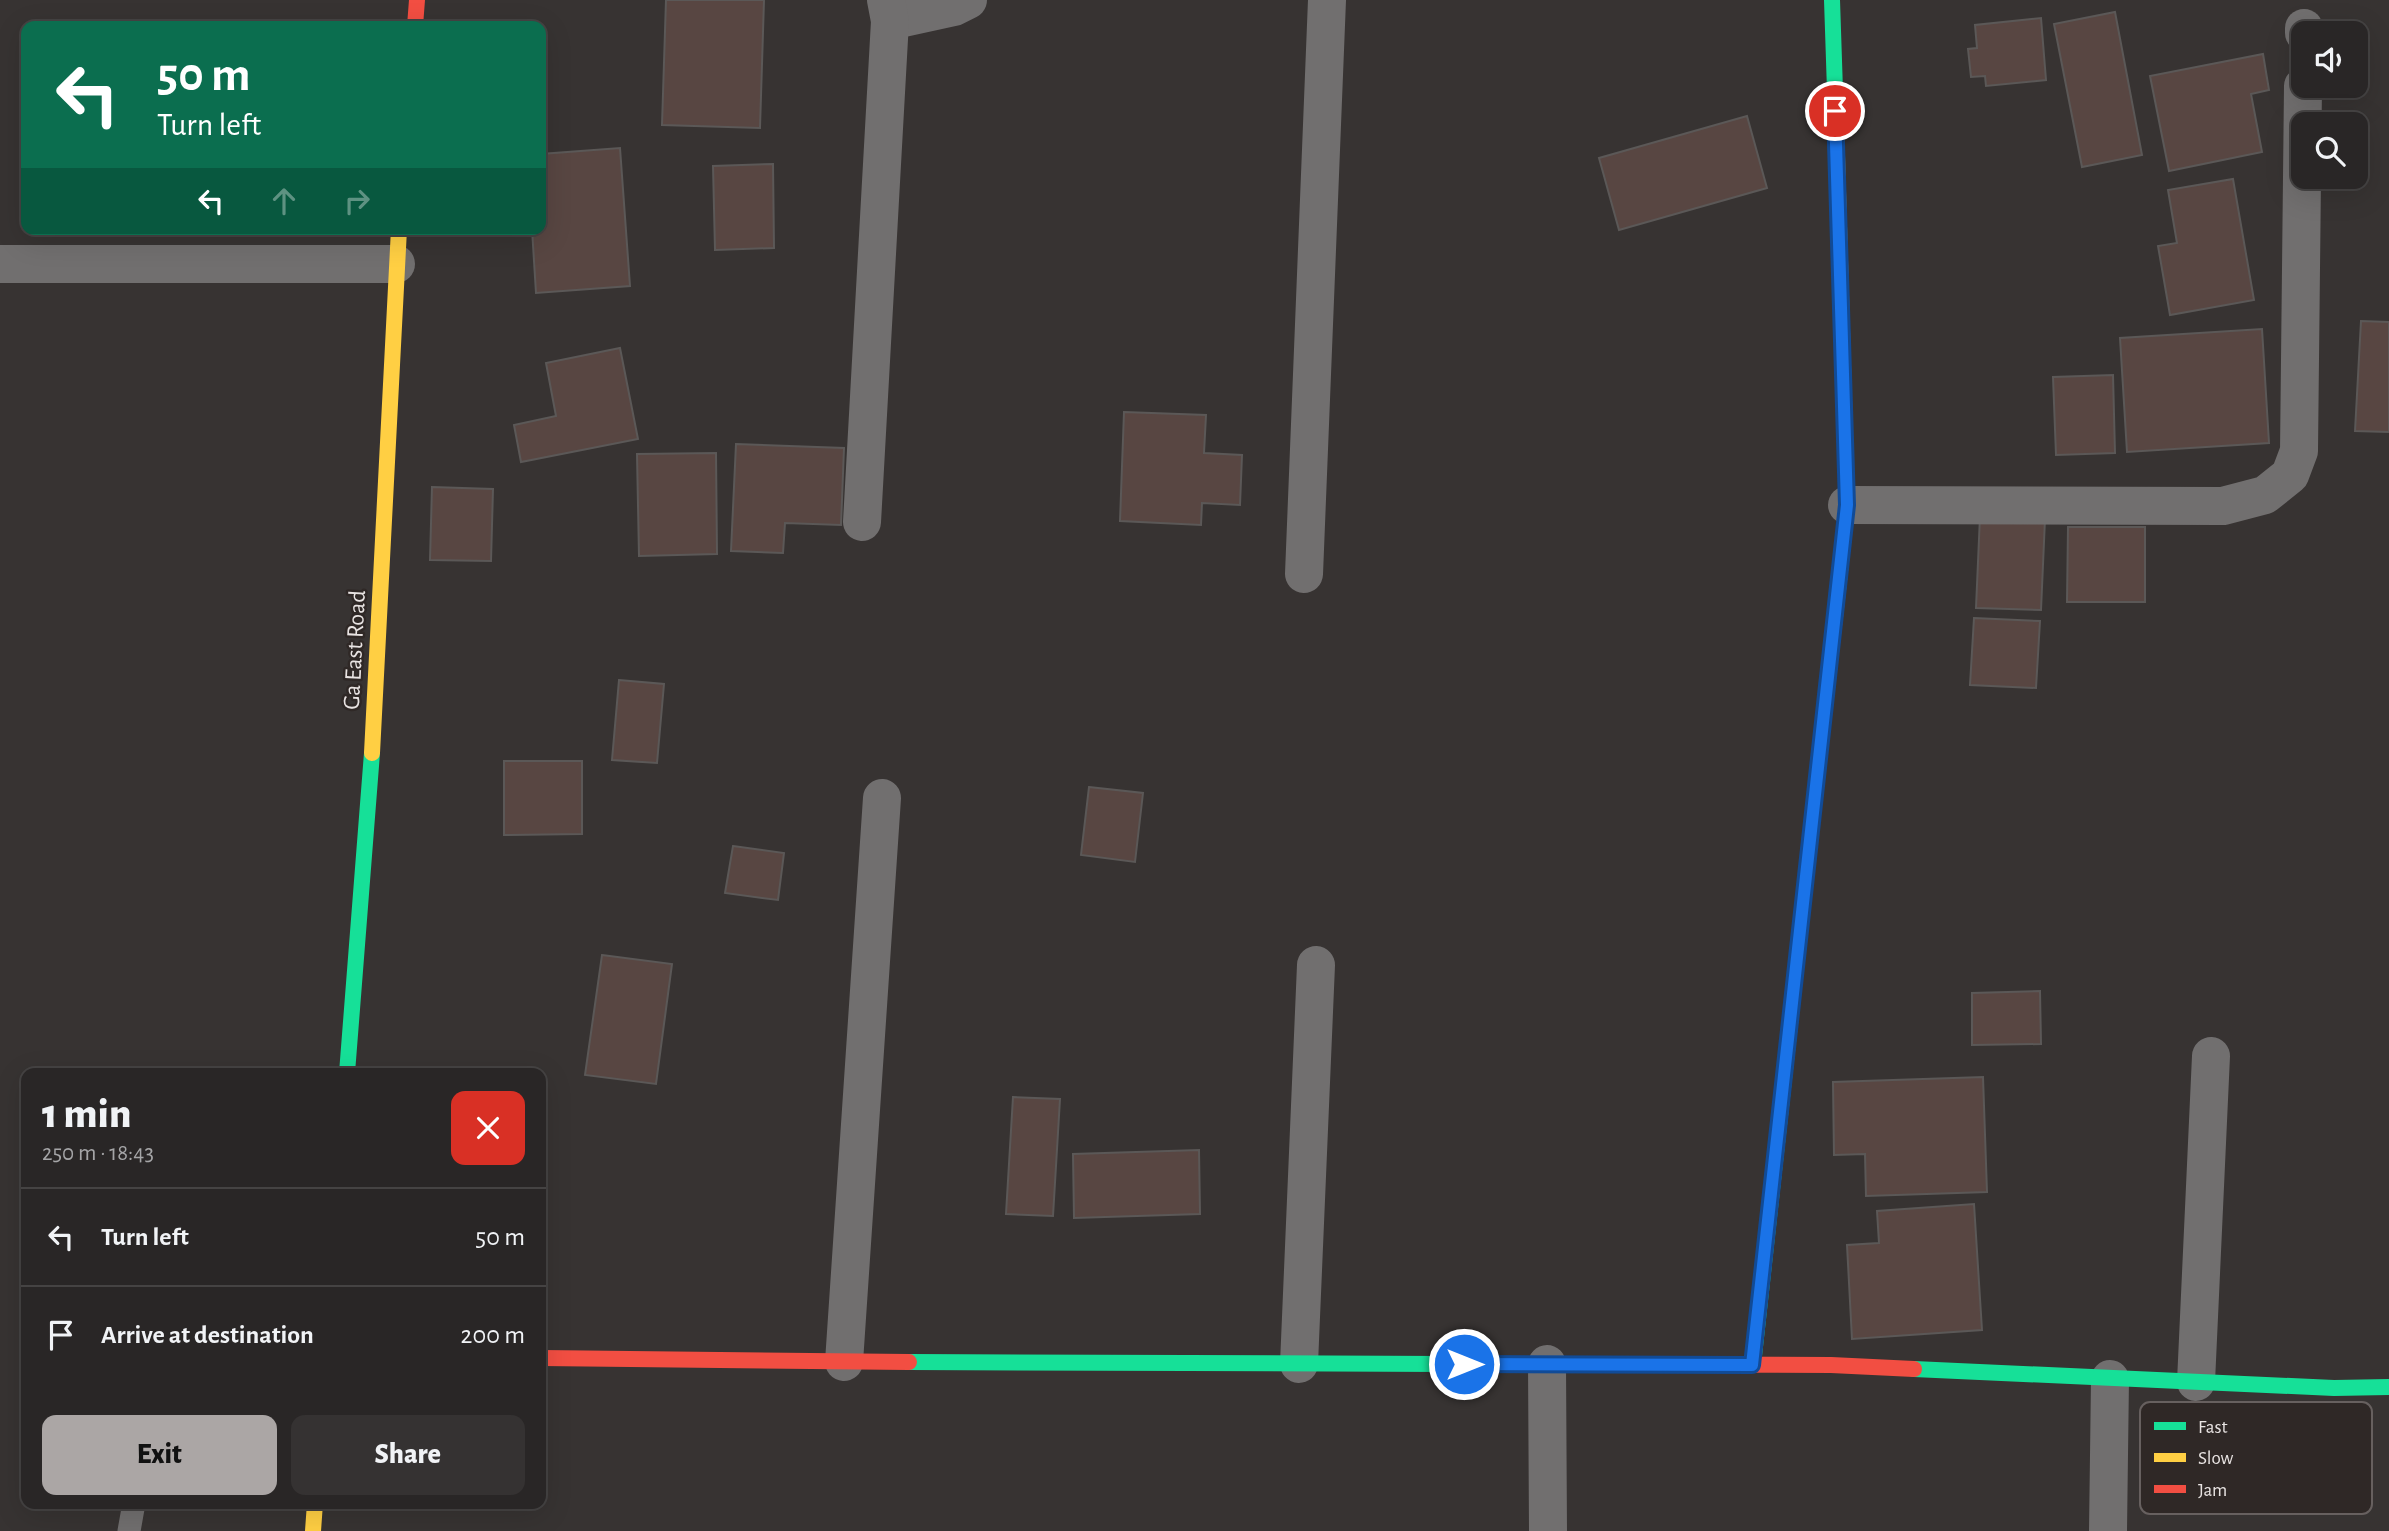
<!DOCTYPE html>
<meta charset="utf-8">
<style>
body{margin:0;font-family:"Alegreya Sans",sans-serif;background:#353232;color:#f1f3f6;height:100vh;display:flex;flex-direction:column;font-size:26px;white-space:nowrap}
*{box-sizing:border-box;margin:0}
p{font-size:23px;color:#a5a5a7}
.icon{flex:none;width:38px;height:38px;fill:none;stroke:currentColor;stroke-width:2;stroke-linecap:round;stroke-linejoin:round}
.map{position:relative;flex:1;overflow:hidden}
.sheet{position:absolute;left:21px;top:1068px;width:525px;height:441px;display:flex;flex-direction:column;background:#292626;border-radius:14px;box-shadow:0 7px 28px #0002,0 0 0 2px #454343}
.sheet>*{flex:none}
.guide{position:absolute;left:21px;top:21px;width:525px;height:214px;border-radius:14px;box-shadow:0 7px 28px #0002,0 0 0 2px #454343;background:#0b6e4f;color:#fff;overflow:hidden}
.controls{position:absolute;left:2291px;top:21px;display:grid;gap:14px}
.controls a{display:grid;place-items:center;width:77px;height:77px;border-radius:14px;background:#292626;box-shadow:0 7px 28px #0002,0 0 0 2px #454343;font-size:35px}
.pin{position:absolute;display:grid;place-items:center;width:60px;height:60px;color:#fff;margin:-30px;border:4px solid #fff;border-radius:50%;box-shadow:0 2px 7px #0007}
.me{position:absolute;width:77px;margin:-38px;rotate:90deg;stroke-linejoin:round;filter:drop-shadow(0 0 5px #0008)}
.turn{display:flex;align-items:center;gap:24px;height:147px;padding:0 21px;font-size:32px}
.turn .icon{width:91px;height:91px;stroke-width:2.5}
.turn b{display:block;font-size:49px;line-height:60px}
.lanes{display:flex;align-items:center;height:66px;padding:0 21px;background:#0003;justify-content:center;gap:35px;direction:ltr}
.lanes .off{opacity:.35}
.round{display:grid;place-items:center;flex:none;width:74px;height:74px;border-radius:14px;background:#353232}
.head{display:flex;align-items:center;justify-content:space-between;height:119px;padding:0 21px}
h1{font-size:42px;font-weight:800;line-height:52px}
.cta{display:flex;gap:14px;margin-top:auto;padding:14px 21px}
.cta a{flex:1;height:80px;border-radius:14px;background:#aba6a5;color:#111;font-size:28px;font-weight:800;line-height:80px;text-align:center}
.cta a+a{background:#353232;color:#f1f3f6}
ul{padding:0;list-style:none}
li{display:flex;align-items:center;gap:21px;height:98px;padding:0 21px;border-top:2px solid #454343}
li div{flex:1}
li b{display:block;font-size:26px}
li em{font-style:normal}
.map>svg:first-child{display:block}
.building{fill:#584642;stroke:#5b5857;stroke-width:2}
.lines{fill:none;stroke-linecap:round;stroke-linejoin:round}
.lane{stroke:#716f6f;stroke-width:23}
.street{stroke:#716f6f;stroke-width:38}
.fast{stroke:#16e098;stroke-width:16}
.slow{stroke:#ffcf43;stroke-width:16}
.jam{stroke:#f24e42;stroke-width:16}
.route-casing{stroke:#114b97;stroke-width:18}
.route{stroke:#1a73e8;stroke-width:12}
.labels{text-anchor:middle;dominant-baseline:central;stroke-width:5;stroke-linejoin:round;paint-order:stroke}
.street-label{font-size:24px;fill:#e9e4e3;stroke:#2f2826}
.key{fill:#2f2826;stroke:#67605f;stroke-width:2}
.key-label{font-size:19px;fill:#e9e4e3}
</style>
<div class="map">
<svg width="2389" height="1531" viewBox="0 0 2389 1531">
<rect width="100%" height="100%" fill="#373332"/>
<g class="building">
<path d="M666 0H764L760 128 662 125Z"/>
<path d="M2115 12 2142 155 2082 167 2054 24Z"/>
<path d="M2041 18 2046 80 1986 86 1985 76 1971 77 1968 49 1977 48 1975 25Z"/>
<path d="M2263 54 2269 90 2251 94 2262 152 2169 171 2150 76Z"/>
<path d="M1747 116 1767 188 1619 230 1599 158Z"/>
<path d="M620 148 630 286 536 293 532 229H541V154Z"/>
<path d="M773 164 774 248 715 250 713 166Z"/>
<path d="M2233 179 2254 300 2170 315 2158 246 2177 243 2168 190Z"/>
<path d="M2361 321 2389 322V432L2355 431Z"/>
<path d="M2262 329 2269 443 2127 452 2120 338Z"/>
<path d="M620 348 638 439 521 462 514 425 556 416 546 363Z"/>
<path d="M2113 375 2115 453 2056 455 2053 377Z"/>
<path d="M1124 412 1206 415 1204 453 1242 455 1240 505 1202 503 1201 525 1120 521Z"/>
<path d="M736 444 844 448 841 525 785 523 783 553 731 551Z"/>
<path d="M716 453 717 554 639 556 637 454Z"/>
<path d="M432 487 493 489 491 561 430 560Z"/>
<path d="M1980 516 2045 519 2041 610 1976 608Z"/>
<path d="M2068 527H2145V602H2067Z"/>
<path d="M1974 618 2040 621 2036 688 1970 685Z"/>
<path d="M619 680 664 684 657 763 612 760Z"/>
<path d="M504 761H582V834L504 835Z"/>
<path d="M1089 787 1143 793 1135 862 1081 855Z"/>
<path d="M733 846 784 853 778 900 725 893Z"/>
<path d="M602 955 672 964 656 1084 585 1075Z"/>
<path d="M2040 991 2041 1044 1972 1045V993Z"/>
<path d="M1983 1077 1987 1192 1866 1196 1865 1154 1834 1155 1833 1082Z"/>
<path d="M1013 1097 1060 1099 1053 1216 1006 1214Z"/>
<path d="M1199 1150 1200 1214 1074 1218 1073 1154Z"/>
<path d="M1974 1204 1982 1330 1852 1339 1847 1245 1879 1243 1877 1211Z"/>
</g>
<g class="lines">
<path class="lane" d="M129 1531 134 1503"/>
<g class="street">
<path d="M890 21 954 7 968 0"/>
<path d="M2304 33V28"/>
<path d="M0 264H396"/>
<path d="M1847 505 2223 506 2265 495 2290 475 2299 451 2303 86"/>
<path d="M862 522 890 21 886 0"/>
<path d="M1304 574 1327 0"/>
<path d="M844 1362 882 798"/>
<path d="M1299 1364 1316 965"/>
<path d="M1547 1364 1548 1531"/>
<path d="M2196 1382 2211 1056"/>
<path d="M2108 1531 2110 1379"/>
</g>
<g class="fast">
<path d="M1832 0 1836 121"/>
<path d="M347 1073 372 753"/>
<path d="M909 1362 1445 1364"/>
<path d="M1753 1365 1810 839"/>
<path d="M1914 1369 2334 1388 2389 1387"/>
</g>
<g class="slow">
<path d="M1836 121 1847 505 1838 590"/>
<path d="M372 753 399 229"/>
<path d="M313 1531 315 1503"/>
</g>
<g class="jam">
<path d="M415 26 417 0"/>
<path d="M1810 839 1838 590"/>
<path d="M541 1358 909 1362"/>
<path d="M1445 1364 1831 1365 1914 1369"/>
</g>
</g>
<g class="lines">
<g class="route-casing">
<path id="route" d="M1464 1364 1752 1365 1847 505 1835 111"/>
</g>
<use href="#route" class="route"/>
</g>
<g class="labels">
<g class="street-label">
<text transform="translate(355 650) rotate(-87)">Ga East Road</text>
</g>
</g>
<rect x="2140" y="1402" width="232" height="112" rx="10" class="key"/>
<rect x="2154" y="1422" width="32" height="8" fill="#16e098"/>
<rect x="2154" y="1453" width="32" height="9" fill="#ffcf43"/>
<rect x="2154" y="1485" width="32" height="8" fill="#f24e42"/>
<g class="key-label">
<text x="2198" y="1433">Fast</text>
<text x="2198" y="1464">Slow</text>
<text x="2198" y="1496">Jam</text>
</g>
</svg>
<div class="controls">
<a><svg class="icon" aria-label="sound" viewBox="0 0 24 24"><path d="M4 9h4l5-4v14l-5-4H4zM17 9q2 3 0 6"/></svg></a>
<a><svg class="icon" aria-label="search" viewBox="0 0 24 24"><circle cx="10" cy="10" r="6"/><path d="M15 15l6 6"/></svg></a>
</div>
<div class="pin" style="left:1835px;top:111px;background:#d93025"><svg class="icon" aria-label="arrive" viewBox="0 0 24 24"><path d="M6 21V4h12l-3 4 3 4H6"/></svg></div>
<svg class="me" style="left:1464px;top:1364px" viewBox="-20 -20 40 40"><circle r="17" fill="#1a73e8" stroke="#fff" stroke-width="3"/><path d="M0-11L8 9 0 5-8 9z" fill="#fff"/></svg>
<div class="guide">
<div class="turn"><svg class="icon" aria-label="left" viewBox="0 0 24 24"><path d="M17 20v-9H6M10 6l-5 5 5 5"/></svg><div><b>50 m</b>Turn left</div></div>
<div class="lanes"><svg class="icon" aria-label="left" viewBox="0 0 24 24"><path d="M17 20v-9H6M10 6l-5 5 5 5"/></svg><svg class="icon off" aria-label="ahead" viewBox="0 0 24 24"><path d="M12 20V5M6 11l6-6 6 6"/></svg><svg class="icon off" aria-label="right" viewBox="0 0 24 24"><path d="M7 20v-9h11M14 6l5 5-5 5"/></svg></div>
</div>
<section class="sheet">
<div class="head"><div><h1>1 min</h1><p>250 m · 18:43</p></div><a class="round" style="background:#d93025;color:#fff"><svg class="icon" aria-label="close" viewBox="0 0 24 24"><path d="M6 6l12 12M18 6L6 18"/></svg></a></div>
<ul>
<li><svg class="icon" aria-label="left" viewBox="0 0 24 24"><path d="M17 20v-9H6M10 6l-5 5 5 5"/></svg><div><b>Turn left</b></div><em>50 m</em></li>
<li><svg class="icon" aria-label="arrive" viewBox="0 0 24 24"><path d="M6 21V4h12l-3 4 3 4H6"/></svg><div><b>Arrive at destination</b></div><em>200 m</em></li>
</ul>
<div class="cta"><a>Exit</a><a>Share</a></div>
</section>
</div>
